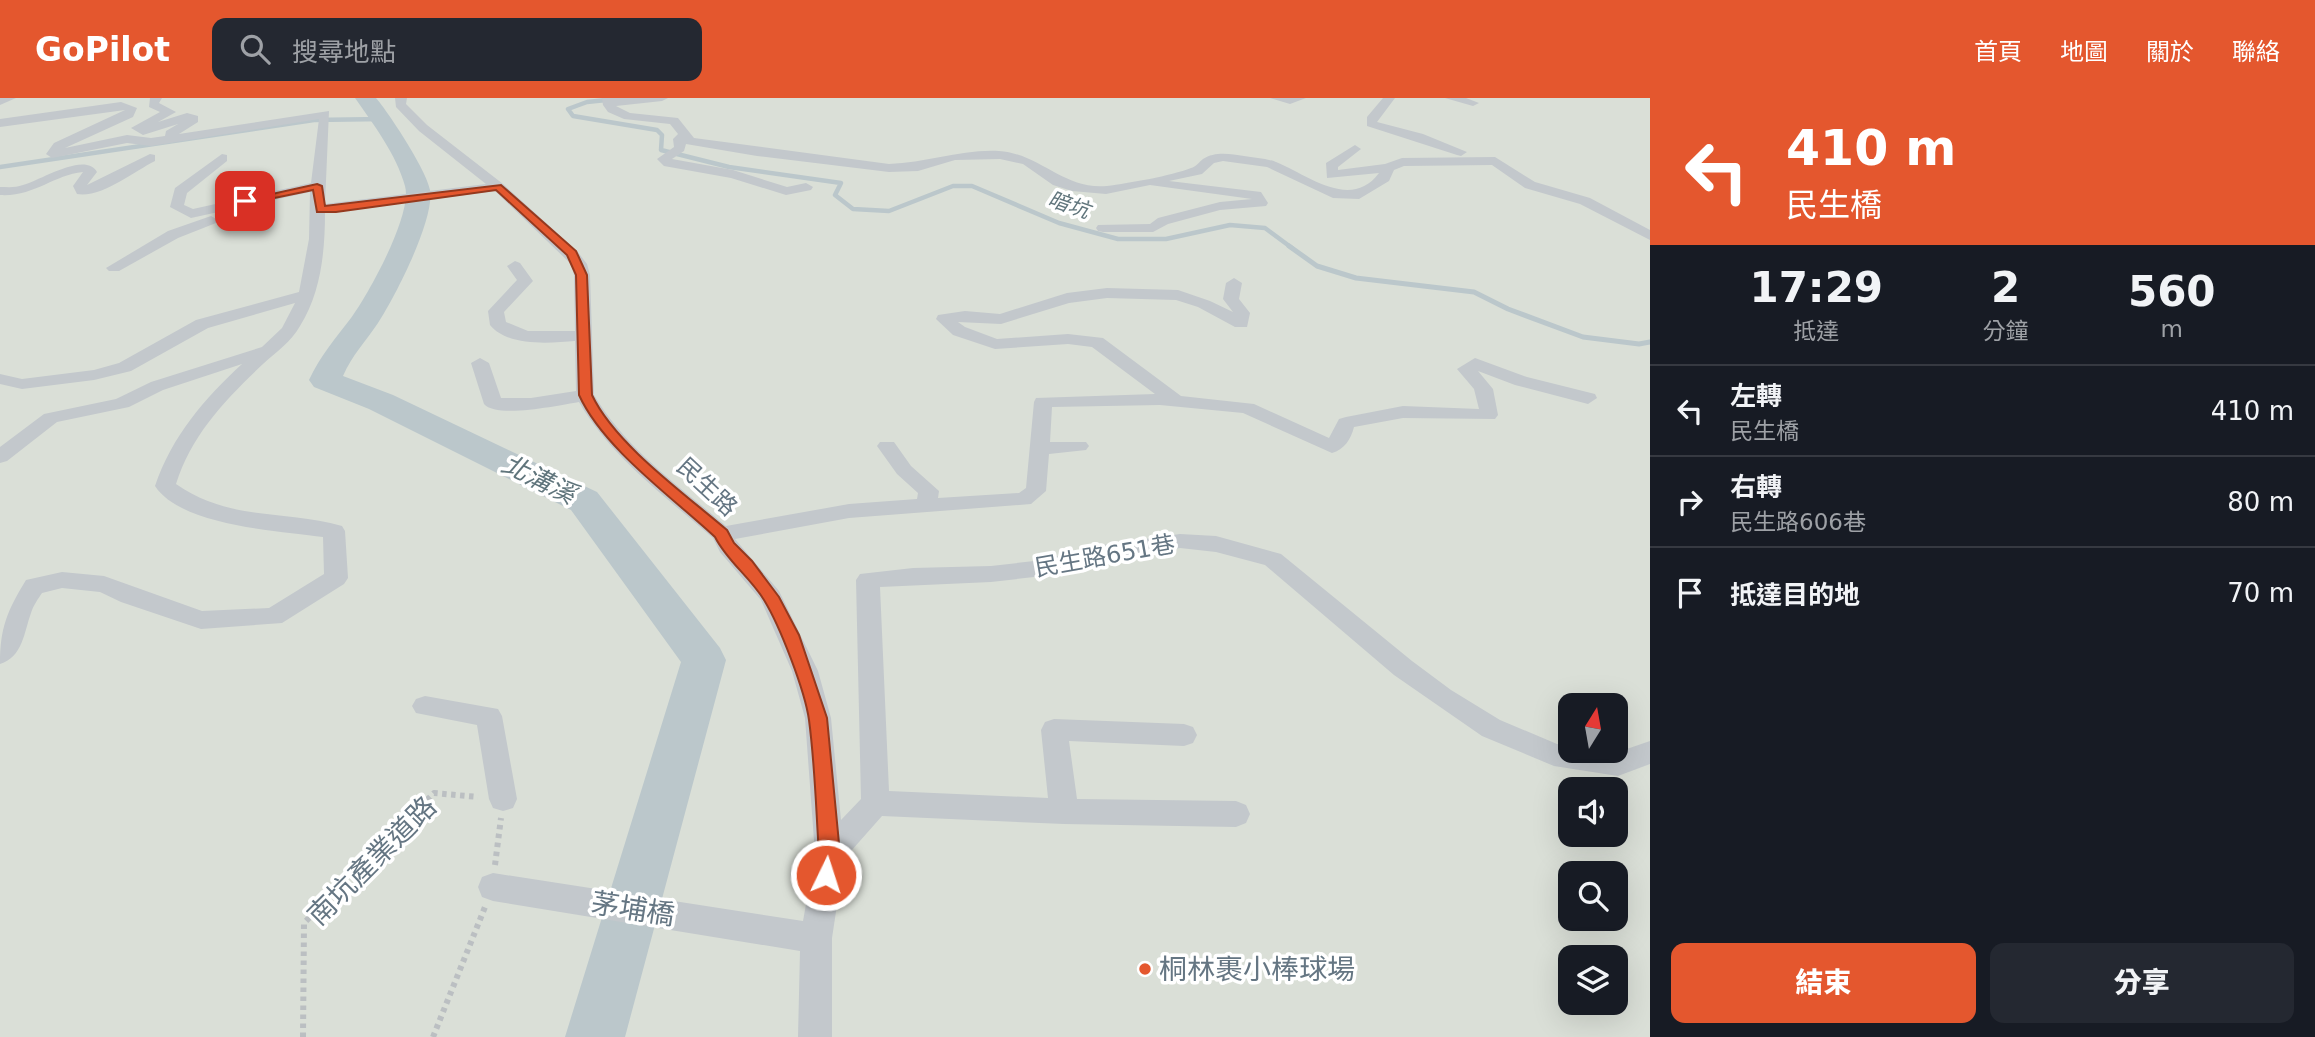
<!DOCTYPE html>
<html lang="zh-TW">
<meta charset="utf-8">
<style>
body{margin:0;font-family:"DejaVu Sans","Noto Sans TC",sans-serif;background:#242831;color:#f1f3f6;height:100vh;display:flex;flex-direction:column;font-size:26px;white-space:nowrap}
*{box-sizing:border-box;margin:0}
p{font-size:23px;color:#9ea1a6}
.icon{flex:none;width:38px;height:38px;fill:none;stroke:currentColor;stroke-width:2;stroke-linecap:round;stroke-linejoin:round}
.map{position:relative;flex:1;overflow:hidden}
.side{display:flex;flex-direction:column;background:#171b24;width:665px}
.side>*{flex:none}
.hud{background:#e4572e;color:#fff;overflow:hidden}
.needle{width:46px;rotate:11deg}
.fabs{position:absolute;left:1558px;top:595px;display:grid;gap:14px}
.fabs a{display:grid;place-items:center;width:70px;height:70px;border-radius:14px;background:#171b24;box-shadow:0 7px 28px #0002;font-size:35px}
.pin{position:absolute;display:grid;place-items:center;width:60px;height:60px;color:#fff;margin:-30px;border-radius:14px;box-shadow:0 4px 10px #0006}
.me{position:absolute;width:77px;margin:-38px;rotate:4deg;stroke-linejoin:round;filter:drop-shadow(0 0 5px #0008)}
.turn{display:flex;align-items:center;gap:24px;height:147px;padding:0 21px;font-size:32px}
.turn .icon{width:91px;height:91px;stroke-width:2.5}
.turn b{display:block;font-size:49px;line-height:60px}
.eta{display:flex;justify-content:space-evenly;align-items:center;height:119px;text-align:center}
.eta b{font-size:42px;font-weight:800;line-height:49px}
.button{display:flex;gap:14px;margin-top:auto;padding:14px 21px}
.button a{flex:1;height:80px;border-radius:14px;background:#e4572e;color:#fff;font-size:28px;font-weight:800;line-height:80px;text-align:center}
.button a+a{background:#242831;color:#f1f3f6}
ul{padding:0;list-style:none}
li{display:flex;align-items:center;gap:21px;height:91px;padding:0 21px;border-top:2px solid #363941}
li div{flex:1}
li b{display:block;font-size:26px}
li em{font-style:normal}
header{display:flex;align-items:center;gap:42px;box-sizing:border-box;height:98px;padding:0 35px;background:#e4572e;color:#fff}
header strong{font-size:33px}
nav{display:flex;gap:38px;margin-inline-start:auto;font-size:24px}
.search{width:490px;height:63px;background:#242831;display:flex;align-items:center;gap:18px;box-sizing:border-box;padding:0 24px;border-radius:14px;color:#9ea1a6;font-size:26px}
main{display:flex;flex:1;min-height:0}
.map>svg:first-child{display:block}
.green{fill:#dadfd7;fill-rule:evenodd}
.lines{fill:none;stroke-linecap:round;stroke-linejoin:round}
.stream-far1{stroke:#bbc7cb;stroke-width:4.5}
.stream{stroke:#bbc7cb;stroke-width:5}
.river{fill:#bbc7cb;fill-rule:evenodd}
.path{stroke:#bbbfc2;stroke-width:6;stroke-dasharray:4.5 4.5;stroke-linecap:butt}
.minor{fill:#c3c8cc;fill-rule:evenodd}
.route{fill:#e4572e;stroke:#94391e;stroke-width:2}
.poi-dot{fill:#e4572e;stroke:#fff;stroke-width:2.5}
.labels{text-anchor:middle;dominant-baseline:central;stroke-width:7;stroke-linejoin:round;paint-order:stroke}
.far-water-label{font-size:21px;font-style:italic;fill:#60757c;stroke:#fff}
.street-label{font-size:24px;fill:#657683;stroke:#fff}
.water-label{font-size:26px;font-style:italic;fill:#60757c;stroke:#fff}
.near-street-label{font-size:28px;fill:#657683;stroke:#fff}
.near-poi-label{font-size:28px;fill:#657683;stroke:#fff;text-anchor:start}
</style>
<header>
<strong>GoPilot</strong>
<div class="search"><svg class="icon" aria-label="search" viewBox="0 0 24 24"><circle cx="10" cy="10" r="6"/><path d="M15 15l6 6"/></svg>搜尋地點</div>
<nav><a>首頁</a><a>地圖</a><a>關於</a><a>聯絡</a></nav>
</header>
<main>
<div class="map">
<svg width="1650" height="939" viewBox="0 0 1650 939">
<rect width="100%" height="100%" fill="#fafaf8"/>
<path class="green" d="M0 0H1650V939H0ZM1570 607H1615V653H1570ZM1570 691H1615V737H1570ZM1570 775H1615V821H1570ZM1570 859H1615V905H1570Z"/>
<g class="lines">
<g class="stream-far1">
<path d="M626 0 587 4 568 11 573 18 657 32 662 37 661 52 729 69 841 85 835 97 853 111 889 113 953 88H972L1059 125 1118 141H1166L1230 127 1265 130 1292 150"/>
<path d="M0 69 314 22 383 21"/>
</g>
<path class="stream" d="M1289 148 1317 168 1356 180 1474 194 1508 211 1583 239 1639 246 1650 244"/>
<path class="river" d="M355 0H376C389 15 427 73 430 92 435 121 395 199 378 225 366 243 352 257 343 278L393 297 597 394 720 550 726 562 625 939H565L681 564 571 412 369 311 314 289 309 282C321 257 334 242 351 220 368 197 413 116 405 88 396 56 374 27 355 0Z"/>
<g class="path">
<path d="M495 767 501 720"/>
<path d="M303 939 304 825 434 695 478 699"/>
<path d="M433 939 485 809"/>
</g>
<g class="minor">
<path d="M0 0H16L0 7Z"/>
<path d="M150 0H162L159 5 176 14 158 24 187 15 198 18V24L179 36 329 13 325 106 486 86 419 33 396 9 395 0H407L406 6 427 27 503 86 577 153 587 166 590 177 594 297C626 351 679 388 726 428L849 406 917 401 918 395 897 376 877 348 880 344H894L911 368 939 393 938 400 1019 395 1026 390 1034 304 1036 300 1155 296 1092 249 1068 246 995 251 953 237 936 221 938 217 965 213 1000 216 1067 195 1107 190 1178 192 1210 203 1233 214 1223 201 1226 185 1234 180 1242 185 1239 201 1250 215 1247 229H1235L1198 209 1176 202 1107 200 1069 205 1001 226 958 224 965 229 997 241 1068 236 1103 240 1181 298 1254 306 1329 340 1339 321 1346 319 1403 308 1479 311 1474 291 1457 271 1475 260 1527 279 1595 296 1597 300 1588 306 1515 287 1478 273 1493 291 1498 317 1495 321 1403 320 1354 329C1351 341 1344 352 1332 355L1243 315 1160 307 1052 309 1050 344H1086L1089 348 1086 352 1049 356 1046 393 1031 406 849 420 735 441 779 493 818 573 831 620 841 722 861 701 856 482 860 476 913 470 991 468 1043 462 1095 448 1180 436 1216 438 1281 456 1412 563 1451 592 1500 622 1557 646 1570 648V653L1618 654 1650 643V666L1618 678 1554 668 1482 638 1394 577 1265 467 1216 454 1180 450 1095 464 1043 478 991 484 880 489 889 693 1048 700 1041 632 1045 624 1054 621 1184 626 1193 629 1197 637 1193 645 1184 648 1069 643 1077 701 1236 703 1246 707 1250 716 1246 725 1236 729 1064 726 882 718 844 761 832 840V939H798L800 853 493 803 482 799 478 789 482 779 493 775 803 823 815 756 805 620 792 573 761 502 720 454 713 440C665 398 611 359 579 304 560 307 497 321 484 306L471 265 480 260 489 265 501 300H531L576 293 575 243C550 245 508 249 490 227L488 213 517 182 507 168 515 163 520 165 533 183 504 214 506 224 528 233H575L574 177 571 166 495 93 325 115C325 153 321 195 300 228 291 244 276 254 263 266 225 302 192 336 176 386 231 424 282 411 342 428L345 433 348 480 344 486 282 525 201 531 121 504 100 494 62 490 42 495C38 501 33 508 31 515 24 534 23 559 0 566 0 530 7 513 26 482L62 474 104 478 202 513 269 510 324 476 323 439C279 433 181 428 155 388 172 338 204 301 242 266L163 292 129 309 57 324 7 363 0 365V349L44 316 116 301 151 284 262 249 282 230 295 205 208 230 131 273 94 282 22 291 0 286V276L22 281 94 272 119 265 196 222 299 194 309 141 310 94 191 120 170 109 175 90 222 56 227 57V63L187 95 184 107 193 111 311 85 319 21 151 48 127 45 52 60 46 56 54 45 125 12 0 29V21L121 4 137 10 133 19 65 50 127 37 151 40 165 38 166 33 178 26 143 37 131 30 160 14 149 9Z"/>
<path d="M602 0H668L662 3 616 8 630 15 678 20 694 40 889 66C927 65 961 51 999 53 1041 56 1063 92 1107 88 1129 85 1171 78 1191 70 1196 69 1199 64 1203 61 1215 53 1231 56 1244 58 1254 60 1266 60 1276 64 1308 77 1351 113 1379 75L1327 80 1326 65 1355 47 1361 51 1338 69V72L1385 66 1402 60 1495 59 1535 84 1590 100 1650 132V142L1580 106 1525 90 1492 67 1404 68 1394 72 1389 83 1359 101 1333 100 1267 69 1223 63 1214 65 1202 76 1169 83 1261 94 1268 105 1266 108 1220 112 1168 126 1153 134H1103L1098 133 1096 130 1098 127 1150 126 1158 120 1220 104 1252 101 1150 87 1106 96 1072 93 1053 87 1023 66 1000 61 955 62 918 73 889 74 757 58 686 46 684 53 672 61 733 72 787 89 806 85 813 89 811 92 786 97 731 80 664 68 657 61 674 49 673 41 678 36 670 26 624 21 608 14 603 7Z"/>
<path d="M1270 0H1306L1290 6Z"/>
<path d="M1383 0H1395L1377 24 1423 36 1467 54 1461 58 1457 57 1367 28V19Z"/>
<path d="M1445 0H1466L1479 5 1473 8Z"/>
<path d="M150 56 155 57V63C133 74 102 100 77 96L73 88 83 74C53 77 34 99 0 97V89C8 89 15 90 23 87 40 83 85 53 97 74L87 87Z"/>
<path d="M211 118 218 122 216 125 178 140 119 173H109L106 170 168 133Z"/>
<path d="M425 598 498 611 502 618 517 701 513 710 503 713 493 710 489 701 477 627 416 615 412 608 416 601Z"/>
</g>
</g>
<path class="route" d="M317 86 322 88 325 108 501 87 576 153 587 177 592 297C615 346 685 396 727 432L734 445 752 463 779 499 799 537 827 620 840 756 834 784 826 787 819 784 816 777 819 756C816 712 815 667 809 622 805 593 780 528 764 502 750 479 727 463 715 439 672 399 603 350 579 297L576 177 567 157 496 92 336 114H317L313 92 245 106 240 103Z"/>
<circle class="poi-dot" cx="1145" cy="871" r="7"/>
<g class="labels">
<g class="far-water-label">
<text transform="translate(1069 107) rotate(19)">暗坑</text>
</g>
<g class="street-label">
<text transform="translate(707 389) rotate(43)">民生路</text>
<text transform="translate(1105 458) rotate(-10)">民生路651巷</text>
</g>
<g class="water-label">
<text transform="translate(539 381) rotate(26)">北溝溪</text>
</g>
<g class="near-street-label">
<text transform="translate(372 763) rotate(-45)">南坑產業道路</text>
<text transform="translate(633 811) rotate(9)">茅埔橋</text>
</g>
<g class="near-poi-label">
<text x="1159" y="871">桐林裹小棒球場</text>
</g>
</g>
</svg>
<div class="fabs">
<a><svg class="needle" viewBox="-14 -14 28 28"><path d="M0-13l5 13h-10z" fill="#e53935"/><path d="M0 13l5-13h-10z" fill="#9ea1a6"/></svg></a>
<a><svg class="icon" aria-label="sound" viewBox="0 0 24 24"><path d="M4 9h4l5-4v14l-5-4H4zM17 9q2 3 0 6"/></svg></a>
<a><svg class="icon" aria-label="search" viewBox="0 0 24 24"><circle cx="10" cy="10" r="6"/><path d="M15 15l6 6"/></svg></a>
<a><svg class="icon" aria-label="layers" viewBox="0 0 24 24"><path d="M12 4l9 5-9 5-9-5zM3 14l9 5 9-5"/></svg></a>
</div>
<div class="pin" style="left:245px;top:103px;background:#d93025"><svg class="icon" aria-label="arrive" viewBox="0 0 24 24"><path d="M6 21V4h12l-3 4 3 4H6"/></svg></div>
<svg class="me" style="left:826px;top:777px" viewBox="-20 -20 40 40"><circle r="17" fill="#e4572e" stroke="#fff" stroke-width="3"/><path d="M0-11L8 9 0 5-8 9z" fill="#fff"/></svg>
</div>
<section class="side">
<div class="hud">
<div class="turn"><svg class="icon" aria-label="left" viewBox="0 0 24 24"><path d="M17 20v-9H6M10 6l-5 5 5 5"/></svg><div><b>410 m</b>民生橋</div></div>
</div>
<div class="eta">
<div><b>17:29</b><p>抵達</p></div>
<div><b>2</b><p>分鐘</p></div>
<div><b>560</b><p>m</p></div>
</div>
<ul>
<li><svg class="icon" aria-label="left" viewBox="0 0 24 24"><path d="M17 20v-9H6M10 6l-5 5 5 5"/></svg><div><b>左轉</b><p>民生橋</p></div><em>410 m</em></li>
<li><svg class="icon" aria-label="right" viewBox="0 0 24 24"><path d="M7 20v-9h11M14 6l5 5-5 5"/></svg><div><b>右轉</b><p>民生路606巷</p></div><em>80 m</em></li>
<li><svg class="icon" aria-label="arrive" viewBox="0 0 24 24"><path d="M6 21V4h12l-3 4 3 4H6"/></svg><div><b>抵達目的地</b></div><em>70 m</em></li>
</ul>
<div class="button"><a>結束</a><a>分享</a></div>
</section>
</main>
